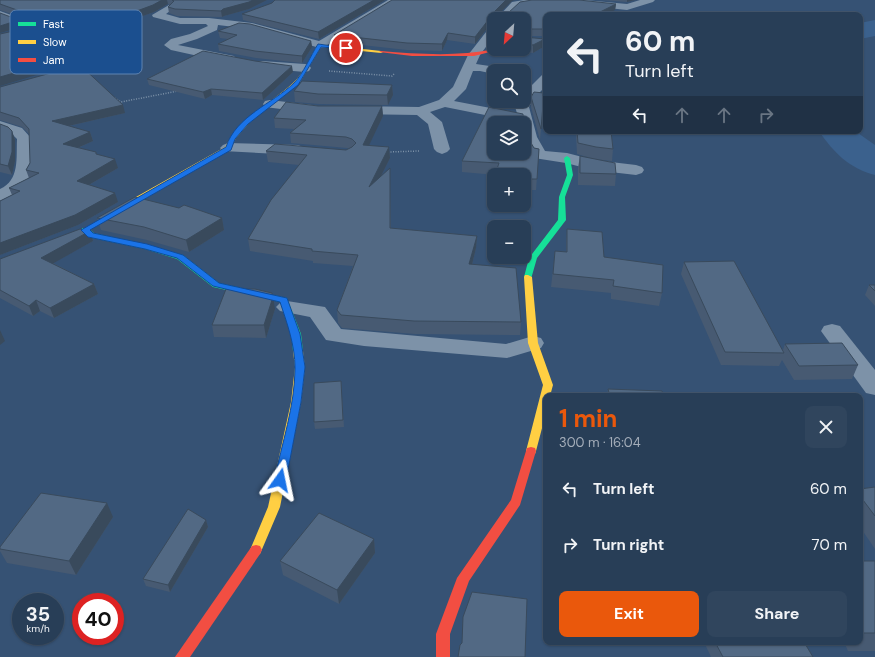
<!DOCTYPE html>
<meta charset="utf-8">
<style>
body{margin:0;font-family:"DM Sans",sans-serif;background:#30455d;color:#f1f3f6;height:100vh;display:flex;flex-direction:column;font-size:15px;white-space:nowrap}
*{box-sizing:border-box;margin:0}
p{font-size:13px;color:#a5aeba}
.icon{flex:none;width:22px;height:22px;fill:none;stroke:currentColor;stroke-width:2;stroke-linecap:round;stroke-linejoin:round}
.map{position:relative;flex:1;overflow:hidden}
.sheet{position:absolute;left:543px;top:393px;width:320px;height:252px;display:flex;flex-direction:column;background:#283e57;border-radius:8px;box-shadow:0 1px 3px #0004,0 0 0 1px #44576d}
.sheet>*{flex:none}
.guide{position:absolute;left:543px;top:12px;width:320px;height:122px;border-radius:8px;box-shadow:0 1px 3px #0004,0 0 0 1px #44576d;background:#283e57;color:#f1f3f6;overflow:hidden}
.needle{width:26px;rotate:206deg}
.controls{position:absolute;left:487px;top:12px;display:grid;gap:8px}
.controls a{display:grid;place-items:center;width:44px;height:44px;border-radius:8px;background:#283e57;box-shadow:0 1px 3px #0004,0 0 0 1px #44576d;font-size:20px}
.speed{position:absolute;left:12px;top:593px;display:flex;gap:8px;font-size:20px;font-weight:700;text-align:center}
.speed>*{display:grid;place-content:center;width:52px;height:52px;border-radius:50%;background:#283e57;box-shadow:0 1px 3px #0004,0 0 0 1px #44576d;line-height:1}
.speed small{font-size:10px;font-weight:400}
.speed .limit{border:6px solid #d22;background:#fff;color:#111}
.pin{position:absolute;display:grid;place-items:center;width:34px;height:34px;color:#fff;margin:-17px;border:2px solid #fff;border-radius:50%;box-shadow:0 1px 4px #0007}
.me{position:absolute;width:44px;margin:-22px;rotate:12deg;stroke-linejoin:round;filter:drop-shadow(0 0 3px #0008)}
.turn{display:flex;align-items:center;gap:14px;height:84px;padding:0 16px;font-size:18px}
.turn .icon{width:52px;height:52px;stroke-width:2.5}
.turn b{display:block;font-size:28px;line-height:34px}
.lanes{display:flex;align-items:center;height:38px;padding:0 16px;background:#0003;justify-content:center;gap:20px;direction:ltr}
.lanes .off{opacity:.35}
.round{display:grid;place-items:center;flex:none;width:42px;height:42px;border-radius:8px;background:#30455d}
.head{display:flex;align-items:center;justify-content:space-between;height:68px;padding:0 16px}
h1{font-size:24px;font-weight:700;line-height:30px;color:#ea580c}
.button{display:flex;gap:8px;margin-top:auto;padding:8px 16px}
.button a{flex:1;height:46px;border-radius:8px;background:#ea580c;color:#fff;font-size:16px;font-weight:700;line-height:46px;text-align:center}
.button a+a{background:#30455d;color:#f1f3f6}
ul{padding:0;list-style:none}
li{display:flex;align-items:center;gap:12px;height:56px;padding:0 16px}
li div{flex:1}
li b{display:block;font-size:15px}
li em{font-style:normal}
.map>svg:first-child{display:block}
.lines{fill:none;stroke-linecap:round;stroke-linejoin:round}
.river{fill:#3b618d;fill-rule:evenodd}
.path{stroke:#7d92a8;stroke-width:1.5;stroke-dasharray:1 1.5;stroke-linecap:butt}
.street{fill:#7d92a8;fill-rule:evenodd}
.fast{fill:#16e098;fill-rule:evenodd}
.slow{fill:#ffcf43;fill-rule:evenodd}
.jam{fill:#f24e42;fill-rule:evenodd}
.wall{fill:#475a72}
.shaded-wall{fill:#394a5c}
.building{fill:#526984;stroke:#394a5c}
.route{fill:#1a73e8;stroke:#114b97}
.key{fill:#1b4f8f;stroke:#5f84b1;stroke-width:1}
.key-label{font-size:11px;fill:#fff}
</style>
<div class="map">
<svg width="875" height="657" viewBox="0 0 875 657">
<rect width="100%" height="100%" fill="#365274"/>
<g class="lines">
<g class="river">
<path d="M875 20V36L860 39V23Z"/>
<path d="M819 131H855L875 145V175C850 169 833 152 819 131Z"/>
</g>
<g class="path">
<path d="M329 71 392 76 395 73"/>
<path d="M115 98 121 102 178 91"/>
<path d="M388 152 419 151"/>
</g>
<g class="street">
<path d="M388 0H400L324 47 320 48 251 29 218 25 217 30 197 39 178 45 234 56 236 59 234 62 230 63 171 50 164 45 171 39 190 34 208 26 206 24H180L153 17 152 15 169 5 174 8 166 14 180 18H209L252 23 319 41Z"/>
<path d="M524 0H585L627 4 640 0H655L653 2 627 10 550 2 519 7 507 19H496L512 2Z"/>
<path d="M0 11 36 24 37 26 34 32 0 41V35L26 27 0 18Z"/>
<path d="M494 26V36L480 55 476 64 503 68 505 71H494V74L480 71H473L466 89 454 101 517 113 515 107 519 101H524V93L542 75 546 74V86L534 98 529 107 537 137 545 151 567 153 594 160 636 165 642 167 644 170 642 173 636 175 593 170 566 163 534 158 524 140V123H519L518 120 515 121 445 107 430 112 442 122 450 149 447 152 442 154 437 152 434 149 428 124 417 115 352 114 347 113 345 110 347 107 352 106 419 107 439 100 453 87 468 55 490 27Z"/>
<path d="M262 61 305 64 309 65 311 68 309 71 305 72 258 68 256 65 258 62Z"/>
<path d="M270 100 312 105 317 106 319 109 317 112 312 113 265 107 263 104 265 101Z"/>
<path d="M0 121 22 128 31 138 32 172 20 193 0 201V189C20 180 16 158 17 139L12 134 0 130Z"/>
<path d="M228 143 298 145 303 147 306 150 303 153 298 155 223 151 220 148 223 145Z"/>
<path d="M287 301 325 307 341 329 506 344 533 336 541 338 544 343 541 348 507 358 364 346 326 340 310 317 280 311 276 307 280 303Z"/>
<path d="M832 324 840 326 875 370V395L866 393 821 331 824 326Z"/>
</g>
<g class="fast">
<path d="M567 156 570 158 573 175 565 197 566 220 537 258 531 279H525L524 277 529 258 558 220 559 197 567 175 564 158Z"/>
<path d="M82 228H88L94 233 147 245 183 255 219 283 287 298 301 334 303 351 298 354 293 351 291 334 280 302 213 287 177 259 145 249 88 237 82 232Z"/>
</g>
<g class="slow">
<path d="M318 44 381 51 383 52 381 53 321 47 300 82 250 122 236 138 230 149 117 215H111V211L225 147C241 117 269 105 293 83 304 73 310 57 318 44Z"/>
<path d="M525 275H528L532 277 538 343 553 385 550 396H546V413L536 451 535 454 531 455 527 454 526 451 543 385 528 343 524 277Z"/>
<path d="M298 348 303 351 305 367 301 402 280 507 260 554 256 555 252 554 250 550 268 507 291 402 295 367 293 351Z"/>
</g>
<g class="jam">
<path d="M494 49H502L474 56H412L379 52 381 51C418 54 457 57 494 49Z"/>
<path d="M531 447 535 448 536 451 520 505 469 581 450 634V657H436V634L457 578 511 500 526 451 527 448Z"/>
<path d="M256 545 260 546 262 550 260 554 190 657H175L252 546Z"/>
</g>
</g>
<g class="wall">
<path d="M0 0H267L249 9 224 16 222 17 177 16 169 13 168 7 170 5 168 4 154 12 120 24 106 22 54 42 63 46 65 52 70 57 73 64 32 27 35 22 0 10Z"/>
<path d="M275 0H385L319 39 243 20 242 14 272 3Z"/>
<path d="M601 0H635L627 2Z"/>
<path d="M512 1 499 13H508L616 4 615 10 546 15V36H524V37L545 46 533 53 508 49H524V19H494V25L489 26 475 44 447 40 442 51 407 50 335 42 334 35Z"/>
<path d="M218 31 311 41 312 47 302 63 256 58 219 51 218 44 228 39 220 38Z"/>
<path d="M293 72 263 100 212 95 205 99 149 85 147 79Z"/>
<path d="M392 85 393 95 388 105 319 104 295 102 294 91Z"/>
<path d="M0 87 125 113 69 126 90 132 93 141 78 148 96 152 97 154 118 168 89 185 118 202 78 225 0 255V201L12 195 9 188 29 178 26 170 30 163V135L22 127 0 120Z"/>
<path d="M544 93 540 140 531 107V97Z"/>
<path d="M318 106H382L383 116 368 146 389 147 390 158 381 176 390 179 391 228 477 236 476 248 472 265 521 322 520 335 415 334 342 328 338 323 337 310 353 266 313 263V261L250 251 248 239 299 165 268 162 266 151 346 150 349 148H347L291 143 290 133 294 129 275 128 274 118Z"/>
<path d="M494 123 534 148 539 149 536 190H524V175H496L462 172V161Z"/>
<path d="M0 124 12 131 15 140V161L12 175 0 172Z"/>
<path d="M576 131H611L613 149 612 161 594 159 577 154 576 135Z"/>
<path d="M580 156 616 174 615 186 578 185V168Z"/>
<path d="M179 208 222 218 224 230 189 252 147 240 101 230 97 218Z"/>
<path d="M567 229 604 257 662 293 659 306 611 299V293L551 287 555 251 566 252V242Z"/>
<path d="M90 231 93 241 53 263 94 284 98 294 54 318 40 311 33 316 0 298V259Z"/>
<path d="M684 262 783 350 785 344 858 365 852 379 794 380 782 360 779 366 721 365 681 274Z"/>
<path d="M869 285H875V306L865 295Z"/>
<path d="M275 309 266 338 214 337 212 325Z"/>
<path d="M341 381 344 427 315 429 314 422Z"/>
<path d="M608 389 664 396H607Z"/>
<path d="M875 487V549L860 527V489Z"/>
<path d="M113 517 76 575 7 563 0 551V547Z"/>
<path d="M206 520 208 527 170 592 146 586 143 579Z"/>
<path d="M374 539 375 553 339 604 283 575 280 561Z"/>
<path d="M860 561H875V651H848L844 642H860Z"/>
<path d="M704 642H804L813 657H711Z"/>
</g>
<g class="shaded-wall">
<path d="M162 0H167L168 4 154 12 120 24 118 18Z"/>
<path d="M253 0H267L249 9 224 16 222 17 221 11 223 9Z"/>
<path d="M374 0H385L319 39 318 32Z"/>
<path d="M506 0H515L512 1 495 18V11Z"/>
<path d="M627 0H635L627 2Z"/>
<path d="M616 4 615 10 606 15H594Z"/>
<path d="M105 16 106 22 46 44 44 37Z"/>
<path d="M494 18V25L489 26 475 44V37L489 19Z"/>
<path d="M19 20 21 27 0 33V26Z"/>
<path d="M448 33 447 40 442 51V44Z"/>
<path d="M494 38V46H488L489 39Z"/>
<path d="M545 39V46L533 53V45Z"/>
<path d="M311 41 312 47 302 63V56Z"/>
<path d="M63 46 65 53 59 47Z"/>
<path d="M70 57 73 64 0 86V77Z"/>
<path d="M292 66 293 72 263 100 262 93Z"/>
<path d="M392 85 393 95 388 105 387 95Z"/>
<path d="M211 89 212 95 205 99 203 92Z"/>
<path d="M123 105 125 113 55 129 52 121Z"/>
<path d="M382 106 383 116 364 156 363 145Z"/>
<path d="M12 131 15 140V161L12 175 8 166Z"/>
<path d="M90 132 93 141 66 153 63 144Z"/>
<path d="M389 147 390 158 370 198 369 187Z"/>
<path d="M115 159 118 168 80 190 77 181Z"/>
<path d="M115 193 118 202 78 225 0 255V243Z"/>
<path d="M222 218 224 230 189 252 186 240Z"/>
<path d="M90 231 93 241 45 268 41 258Z"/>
<path d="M477 236 476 248 469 277V264Z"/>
<path d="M94 284 98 294 54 318 50 308Z"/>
<path d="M273 297 275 309 266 338 264 325Z"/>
<path d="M36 300 40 311 33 316 29 306Z"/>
<path d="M0 330 5 341 0 345Z"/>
<path d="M107 503 113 517 76 575 69 561Z"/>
<path d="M206 520 208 527 170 592 168 585Z"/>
<path d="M374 539 375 553 339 604 337 590Z"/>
</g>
<g class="building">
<path d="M0 0H162L153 5 118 18 105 16 44 37 63 46 59 47 70 57 0 77V34L32 27 36 20 34 16 0 4Z"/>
<path d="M172 0H253L249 2 223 9 221 11 175 9 168 7 174 1Z"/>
<path d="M275 0H374L318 32 242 14 272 3Z"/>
<path d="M392 0H506L495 11V13H508L520 2 532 0H579L616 4 594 15H546V29H524V19H496L494 18 489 19 475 37 448 33 442 44 407 43 334 35Z"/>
<path d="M0 13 19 20 0 26Z"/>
<path d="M239 23 250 24 311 41 302 56 255 51 218 44 237 35 218 31Z"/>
<path d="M494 32V38L489 39Z"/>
<path d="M524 34V37L545 39 533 45 524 44Z"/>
<path d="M203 51 255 61 292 66 262 93 211 89 203 92 147 79Z"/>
<path d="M80 65 123 105 52 121 90 132 63 144 96 152V154L115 159 77 181 115 193 75 215 0 243V201L20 191 9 188 39 173 26 170 30 163 29 129 19 118 0 112V87Z"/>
<path d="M302 81 392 85 387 95 318 94 294 91Z"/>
<path d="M534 92 544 93 541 129 531 97Z"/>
<path d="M286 102 318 106H382L363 145 389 147 369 187 390 168V228L477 236 469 264 516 268 521 322 414 321 341 315 337 310 358 255 312 251V249L248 239 271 200 307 155 266 151 275 144 346 150 352 147 356 143 352 139 346 137 290 133 306 120 274 118Z"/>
<path d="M489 107 523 114V123H494V153H524V131L534 148 539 149 537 179H524V175H495L499 163 462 161Z"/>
<path d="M0 124 8 127 12 131V152L8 166 0 164Z"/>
<path d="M577 131H611L613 149 596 147 578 143Z"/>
<path d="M580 156 615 163 616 174 580 173Z"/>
<path d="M135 197 179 208 184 205 222 218 186 240 144 227 97 218Z"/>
<path d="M80 229 90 231 41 258 94 284 50 308 36 300 29 306 0 290V259Z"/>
<path d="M567 229 602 232 604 257 663 265 662 293 613 286 614 280 553 274 555 251 567 252Z"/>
<path d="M734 261 784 353 725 352 684 262Z"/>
<path d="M869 285H875V291Z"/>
<path d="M226 289H255L272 293 273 297 264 325H212Z"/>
<path d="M842 343 858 365 799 366 785 344Z"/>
<path d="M341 381 343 420 314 422V383Z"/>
<path d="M608 389 662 391 664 396H610Z"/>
<path d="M875 487V516L860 496V489Z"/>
<path d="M41 493 107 503 69 561 0 549V547Z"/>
<path d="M188 509 206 520 168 585 143 579Z"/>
<path d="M319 513 374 539 337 590 280 561Z"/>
<rect x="860" y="561" width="15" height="72"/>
<path d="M472 592 527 599 525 657H458L460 645 462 643 463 617Z"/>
<path d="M715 642H804L813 657H723Z"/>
</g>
<path class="route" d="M318 44 348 48 346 49 321 47 298 85 248 124 235 139 231 150 90 230 93 233 147 244 183 255 219 283 287 298 300 334 305 367 301 402 286 480 284 483 280 484 276 483 274 480C282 444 295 405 295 368 295 345 287 323 280 302L213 286 177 258 145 249 88 237 81 230 226 147C236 116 272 104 294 83 303 74 311 55 318 44Z"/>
<rect x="10" y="10" width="132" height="64" rx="6" class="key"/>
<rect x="18" y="22" width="18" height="4" fill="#16e098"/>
<rect x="18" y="40" width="18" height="4" fill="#ffcf43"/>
<rect x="18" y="58" width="18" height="4" fill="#f24e42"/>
<g class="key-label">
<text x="43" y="28">Fast</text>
<text x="43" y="46">Slow</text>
<text x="43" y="64">Jam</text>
</g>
</svg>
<div class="controls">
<a><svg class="needle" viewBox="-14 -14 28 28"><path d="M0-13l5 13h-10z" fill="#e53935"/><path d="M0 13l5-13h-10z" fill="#a5aeba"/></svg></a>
<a><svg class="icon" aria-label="search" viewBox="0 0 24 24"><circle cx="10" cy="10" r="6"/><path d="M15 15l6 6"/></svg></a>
<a><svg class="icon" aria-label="layers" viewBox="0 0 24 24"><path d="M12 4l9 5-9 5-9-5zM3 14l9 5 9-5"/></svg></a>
<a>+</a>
<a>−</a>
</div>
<div class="speed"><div>35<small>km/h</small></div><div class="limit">40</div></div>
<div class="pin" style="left:346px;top:48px;background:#d93025"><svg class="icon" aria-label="arrive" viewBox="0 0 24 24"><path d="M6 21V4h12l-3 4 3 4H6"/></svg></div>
<svg class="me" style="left:280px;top:480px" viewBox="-20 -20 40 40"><path d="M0-17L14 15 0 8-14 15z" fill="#1a73e8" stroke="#fff" stroke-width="4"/></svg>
<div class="guide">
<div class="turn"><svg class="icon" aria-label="left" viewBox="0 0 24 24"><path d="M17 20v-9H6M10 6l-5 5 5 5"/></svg><div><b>60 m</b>Turn left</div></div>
<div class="lanes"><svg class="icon" aria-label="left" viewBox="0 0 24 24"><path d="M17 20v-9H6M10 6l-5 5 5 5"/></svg><svg class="icon off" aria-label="ahead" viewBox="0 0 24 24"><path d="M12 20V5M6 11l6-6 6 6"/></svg><svg class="icon off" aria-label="ahead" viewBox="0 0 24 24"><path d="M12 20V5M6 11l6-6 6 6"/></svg><svg class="icon off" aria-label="right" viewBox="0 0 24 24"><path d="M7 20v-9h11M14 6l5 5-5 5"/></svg></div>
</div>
<section class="sheet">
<div class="head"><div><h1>1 min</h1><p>300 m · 16:04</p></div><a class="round"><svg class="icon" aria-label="close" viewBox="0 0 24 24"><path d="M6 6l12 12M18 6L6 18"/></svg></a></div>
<ul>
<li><svg class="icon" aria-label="left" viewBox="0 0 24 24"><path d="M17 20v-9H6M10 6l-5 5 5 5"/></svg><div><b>Turn left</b></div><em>60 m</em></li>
<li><svg class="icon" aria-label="right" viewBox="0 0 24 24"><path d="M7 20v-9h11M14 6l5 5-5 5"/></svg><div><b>Turn right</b></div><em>70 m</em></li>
</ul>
<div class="button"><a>Exit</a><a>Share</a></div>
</section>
</div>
